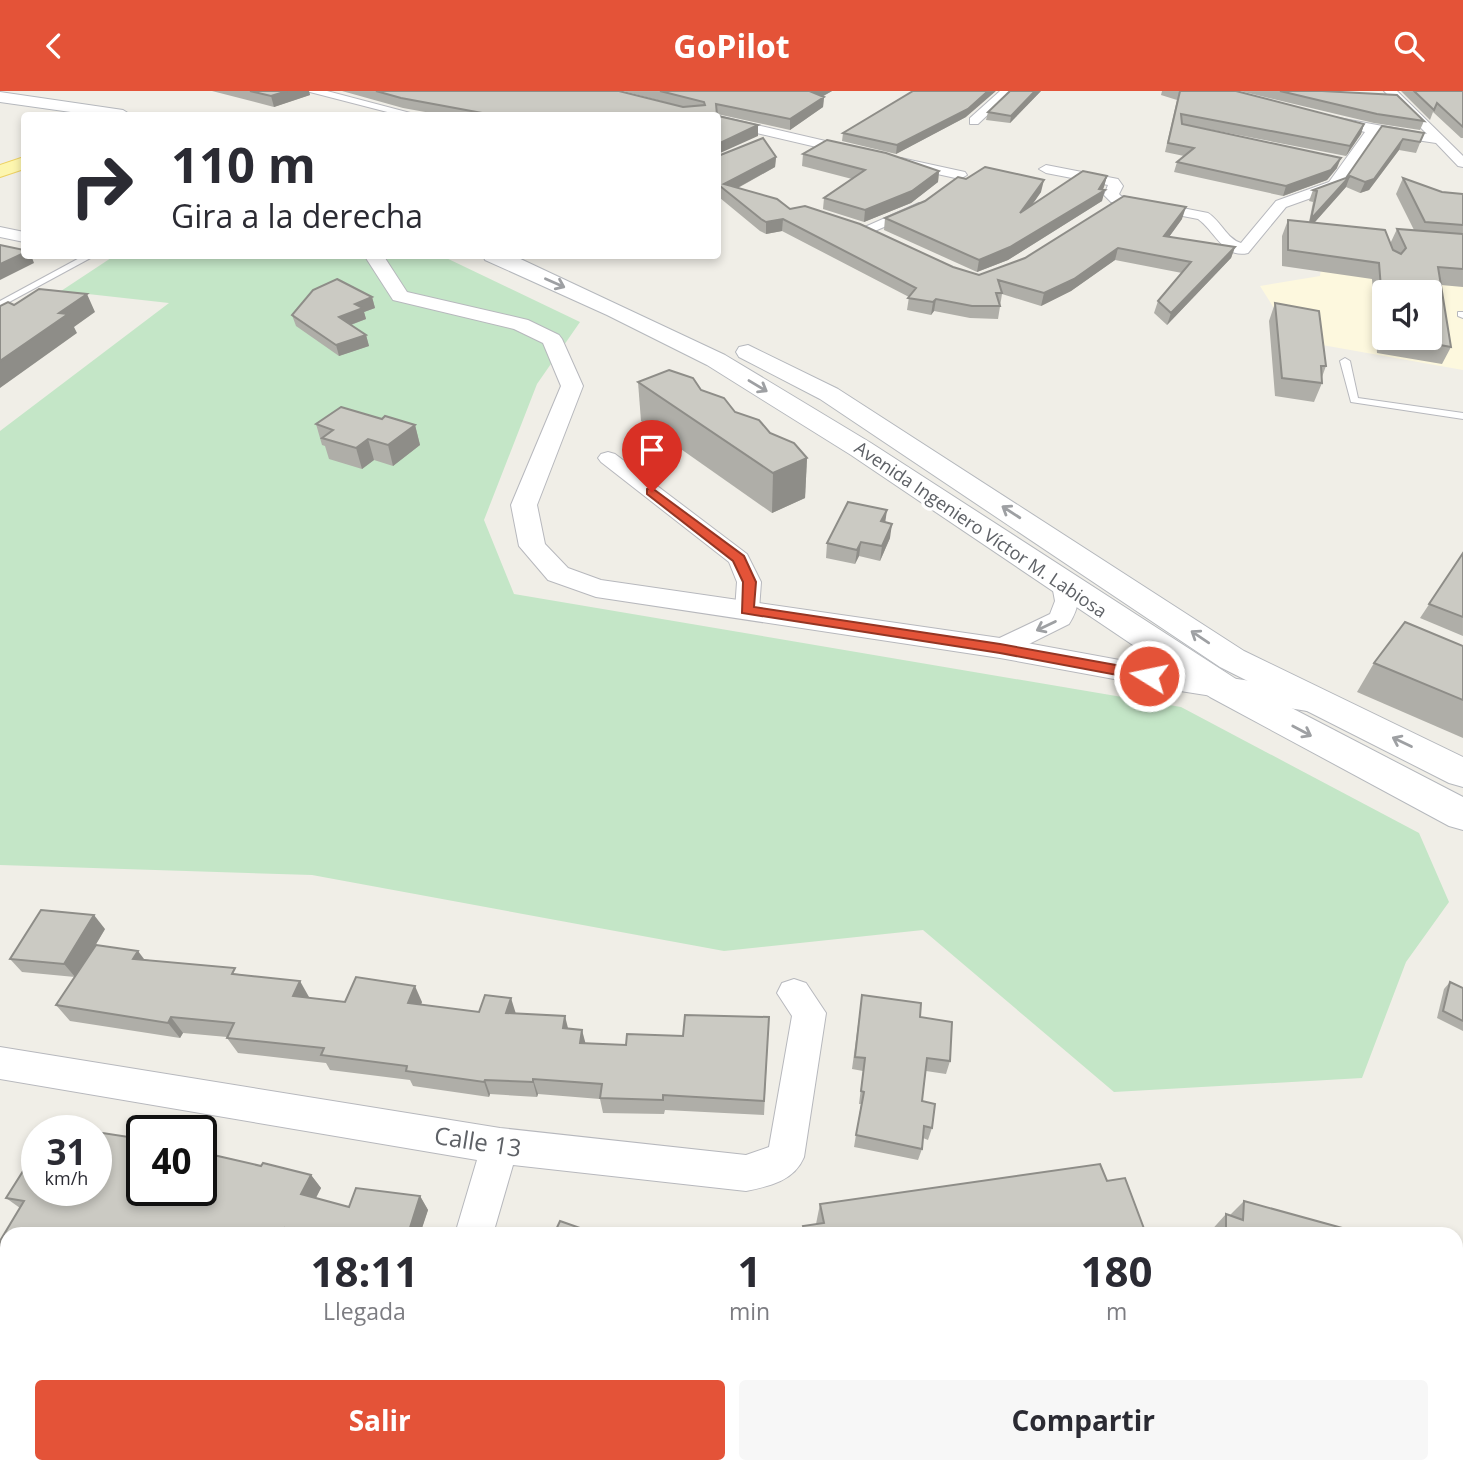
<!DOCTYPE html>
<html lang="es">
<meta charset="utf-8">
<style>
body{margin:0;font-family:"Open Sans",sans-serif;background:#f7f7f7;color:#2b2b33;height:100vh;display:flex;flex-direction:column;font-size:26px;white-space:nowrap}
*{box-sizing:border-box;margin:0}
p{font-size:23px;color:#7c7c81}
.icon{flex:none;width:38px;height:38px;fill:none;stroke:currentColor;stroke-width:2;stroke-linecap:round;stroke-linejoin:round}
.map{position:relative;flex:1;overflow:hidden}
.side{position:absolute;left:0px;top:1136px;width:1463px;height:247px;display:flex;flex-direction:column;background:#fff;border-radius:21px 21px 0 0;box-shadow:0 4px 10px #0003}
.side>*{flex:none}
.guide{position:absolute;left:21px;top:21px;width:700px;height:147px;border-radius:7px;box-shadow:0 4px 10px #0003;background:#fff;color:#2b2b33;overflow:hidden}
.buttons{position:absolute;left:1372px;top:189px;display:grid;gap:14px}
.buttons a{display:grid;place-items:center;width:70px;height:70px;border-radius:7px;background:#fff;box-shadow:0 4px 10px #0003;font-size:35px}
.speed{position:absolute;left:21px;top:1024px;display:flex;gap:14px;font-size:35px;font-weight:700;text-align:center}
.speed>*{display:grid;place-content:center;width:91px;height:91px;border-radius:50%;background:#fff;box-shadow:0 4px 10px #0003;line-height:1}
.speed small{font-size:18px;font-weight:400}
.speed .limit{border:4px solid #111;border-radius:10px;background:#fff;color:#111}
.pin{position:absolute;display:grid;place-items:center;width:60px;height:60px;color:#fff;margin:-72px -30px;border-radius:50% 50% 50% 0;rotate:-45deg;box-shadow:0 0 7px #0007}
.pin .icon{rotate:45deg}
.me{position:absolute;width:77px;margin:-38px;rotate:280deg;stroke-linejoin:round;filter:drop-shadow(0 0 5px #0008)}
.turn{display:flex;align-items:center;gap:24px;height:147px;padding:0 35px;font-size:32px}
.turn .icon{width:91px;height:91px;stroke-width:2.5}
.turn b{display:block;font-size:49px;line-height:60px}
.eta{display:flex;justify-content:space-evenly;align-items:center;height:119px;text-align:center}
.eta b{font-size:42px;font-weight:700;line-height:49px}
.cta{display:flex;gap:14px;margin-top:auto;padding:14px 35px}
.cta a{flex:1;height:80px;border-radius:7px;background:#e45338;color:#fff;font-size:28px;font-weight:700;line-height:80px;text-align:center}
.cta a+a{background:#f7f7f7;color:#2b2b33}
header{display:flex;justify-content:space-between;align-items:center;height:91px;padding:0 35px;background:#e45338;color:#fff;font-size:32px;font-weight:700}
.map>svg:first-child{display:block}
.commercial{fill:#fdf8de;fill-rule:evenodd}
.green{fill:#c4e6c7}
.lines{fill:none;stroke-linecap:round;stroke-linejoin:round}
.service-casing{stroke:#b7b8bd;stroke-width:2}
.minor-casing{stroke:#b7b8bd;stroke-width:2}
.tertiary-casing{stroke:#b7b8bd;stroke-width:2}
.secondary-casing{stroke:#b5b8bd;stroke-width:2}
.primary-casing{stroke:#edd162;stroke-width:2}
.service{fill:#fff;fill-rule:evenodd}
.minor{fill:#fff;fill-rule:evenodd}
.tertiary{fill:#fff;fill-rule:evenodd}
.secondary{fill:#fff;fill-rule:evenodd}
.primary{fill:#fdf6af;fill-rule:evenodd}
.wall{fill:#afaea8;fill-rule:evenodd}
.shaded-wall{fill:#8e8d88}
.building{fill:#cbcac3;stroke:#8e8d88;stroke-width:2}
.oneway{stroke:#9ea0a3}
.route{fill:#e45338;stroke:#943624;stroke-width:2}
.labels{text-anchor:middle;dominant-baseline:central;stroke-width:7;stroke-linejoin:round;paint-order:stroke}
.far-street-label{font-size:18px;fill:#5e6166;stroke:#fff}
.near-street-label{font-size:24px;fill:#5e6166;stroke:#fff}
</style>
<header><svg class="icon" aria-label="back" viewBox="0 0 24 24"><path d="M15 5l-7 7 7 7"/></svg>GoPilot<svg class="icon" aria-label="search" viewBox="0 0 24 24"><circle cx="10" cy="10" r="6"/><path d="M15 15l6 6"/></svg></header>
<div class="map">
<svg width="1463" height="1381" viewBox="0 0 1463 1381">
<rect width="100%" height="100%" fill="#f0eee7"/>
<path class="commercial" d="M1322 171 1463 182V279L1294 249 1260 195 1320 185ZM1384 201H1430V247H1384Z"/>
<path class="green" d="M440 164 580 231 537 293 484 429 514 503 1181 616 1419 742 1449 811 1406 871 1362 987 1114 1001 923 839 724 860 312 784 0 774V340L169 212 61 200 114 165Z"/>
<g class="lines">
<g class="service-casing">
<g id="service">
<path d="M85 164H96L0 216V210Z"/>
<path d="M1458 221H1463V227L1458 225Z"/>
<path d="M1345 267 1350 270 1358 307 1463 322V328L1351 311 1340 270Z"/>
<path d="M1456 1374 1459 1381H1426L1424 1376H1456Z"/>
<path d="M933 1376H955L956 1381H934Z"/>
</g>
</g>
<g class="minor-casing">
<g id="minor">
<path d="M306 0H327L418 24H399Z"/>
<path d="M1000 0H1013L978 33H970V27Z"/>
<path d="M1384 0H1397L1463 65V76L1458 75 1436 52 1377 43 1339 97 1286 116 1248 162C1224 168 1215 140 1198 128L1111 111 1104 104 1108 94 1046 82 1039 78 1046 74 1118 88 1123 95 1119 103 1121 105 1208 122C1221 130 1227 148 1241 152L1276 110 1329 91 1365 41 1322 30V24L1427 43Z"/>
<path d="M718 25 860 58 862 61 855 65 718 33Z"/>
<path d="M901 67 965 81 967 84 960 88 896 74V68Z"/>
<path d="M919 112 924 113 926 116 924 119 870 142 865 143 858 139Z"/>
<path d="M608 361 615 363 747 463 761 491 759 519 755 524 747 527 739 524 735 519 737 491 729 471 601 371 598 367 601 363Z"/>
<path d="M1064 487 1072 489C1082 504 1078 519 1069 533L1009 563 1000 565 991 563 988 557 991 551 1050 523 1055 510 1052 494 1056 489Z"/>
<path d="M794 888 806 892 826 922 804 1066C794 1090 770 1095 746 1100L513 1074 493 1143H455L477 1069 0 988V956L500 1037 746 1064 769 1056 792 925 777 902 782 892Z"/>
<path d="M163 1376H216L214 1381H161Z"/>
</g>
</g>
<g class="tertiary-casing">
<g id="tertiary">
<path d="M0 136 24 141V151L0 146Z"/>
<path d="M364 164H383L407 201 528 229 559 244 562 248 583 295 537 414 545 453 568 477 601 489 1000 547 1174 579 1320 600 1331 603 1336 611 1331 619 1320 622 1174 599 1000 567 596 506 548 489 519 455 511 414 561 295 543 252 514 238 393 209Z"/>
</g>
</g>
<g class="secondary-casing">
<g id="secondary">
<path d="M0 1 123 19 131 24H92L0 11Z"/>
<path d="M483 164H512L725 264 871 352 1236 588 1463 706V739L1449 735 1210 606 851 364 707 274 607 224 485 169Z"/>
<path d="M748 254 838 298 1244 560 1463 666V696L1449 692 1220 576 820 308 739 266 736 261 739 256Z"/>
</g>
</g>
<g class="primary-casing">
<path id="primary" d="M24 66V78L0 86V74Z"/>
</g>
<use href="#service" class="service"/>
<use href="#minor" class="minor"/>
<use href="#tertiary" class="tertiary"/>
<use href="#secondary" class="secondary"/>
<use href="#primary" class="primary"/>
</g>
<g class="wall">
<path d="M212 0H309L310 4 274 16Z"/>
<path d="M342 0H619L684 16 623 0H832L822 6H824L823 16 790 39 717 23V24H442L403 17Z"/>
<path d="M1010 0H1041L1010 32 986 29 988 21Z"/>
<path d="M1162 0H1236L1364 33 1361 43 1346 65 1182 33 1337 77 1327 89 1283 105 1174 81 1177 71 1184 65 1165 61 1177 9 1161 4Z"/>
<path d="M1240 0H1322L1424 30 1420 39 1374 32Z"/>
<path d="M1401 0H1463V47H1461L1433 21 1430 29Z"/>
<path d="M966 26 896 63 842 50 843 42Z"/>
<path d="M1382 35 1424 42 1416 62 1399 59 1369 99 1360 102 1346 96 1314 132 1390 153 1397 138 1414 139 1396 103 1403 87 1442 101 1463 103V196L1441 194 1451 256 1442 273 1377 262 1372 188 1282 175V145L1288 129 1309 131 1313 111 1309 110 1313 99 1346 87ZM1384 201 1430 247H1384Z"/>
<path d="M803 63 939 80 938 91 911 112 864 131 823 118 824 107 852 88 802 75Z"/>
<path d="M718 65 776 66 775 76 738 97 790 118 953 176 979 184 1182 128 1169 146 1235 156 1231 167 1167 234 1154 222 1158 210 1182 182 1115 169 1071 200 1041 215 1002 203 998 228 970 227 934 220 931 224 907 219 909 206 782 140 766 143 760 140 720 107Z"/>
<path d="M1107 85 1103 98 1102 110 1008 169 977 181 884 139 885 127 925 110 966 88 1041 101 1031 115Z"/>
<path d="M372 206 375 217 364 221 366 228 351 234 366 244 369 255 339 265 296 235 292 224Z"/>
<path d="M1275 212 1326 275 1322 286V292L1314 311 1275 305 1269 230Z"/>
<path d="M638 291 701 299 807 367 805 407 772 422 641 330Z"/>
<path d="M382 328 415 334 420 354 393 375 374 369 362 378 329 368 325 355 322 354 316 333Z"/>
<path d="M885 431 890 447 880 470 859 465 855 473 826 467 827 452Z"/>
<path d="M1463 462V545L1420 527Z"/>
<path d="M1463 555V647L1357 601 1374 572Z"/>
<path d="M105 838 92 860 239 883 309 906 308 907 345 911H422L421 914 479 921 516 923 568 938 585 952 626 954 683 945 769 926 764 1024 665 1019 664 1023 603 1022 600 1008 538 1003 537 1006 490 1003 489 1006 413 995 410 989 330 979 326 972 238 962 227 947V946L183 942 180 947 70 930 56 914 75 886 22 881 10 868Z"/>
<path d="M1450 891 1463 897V940L1437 927 1444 898Z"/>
<path d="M862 904 920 926 950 970 946 983 926 980 922 1010 932 1037 928 1049 923 1047 922 1058 918 1069 854 1056 861 1013H859L863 980 852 978Z"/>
<path d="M261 1075 311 1084 321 1097 316 1107 349 1116 420 1105 428 1119 420 1143H7V1178L0 1174V1150L20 1117 6 1107 142 1099Z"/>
<path d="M1107 1090 1146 1143H802L803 1135 816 1133 820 1113Z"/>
<path d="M1244 1110 1364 1143H1208L1226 1123 1230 1124Z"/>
<path d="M1456 1168 1463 1170V1294L1456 1292Z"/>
<path d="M556 1376H576L574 1381H565Z"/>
</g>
<g class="shaded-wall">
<path d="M287 0H309L310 4 274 16 271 5Z"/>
<path d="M815 0H832L812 11V1Z"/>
<path d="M988 0H996L966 26 896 63 897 54Z"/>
<path d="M1035 0H1041L1010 32 1011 25Z"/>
<path d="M824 6 823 16 790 39V28Z"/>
<path d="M1364 33 1361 43 1346 65 1350 55Z"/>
<path d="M758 34V45L718 63V53Z"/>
<path d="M1403 48 1399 59 1369 99 1360 102 1365 91Z"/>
<path d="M776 66 775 76 728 102 724 93Z"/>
<path d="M1341 67 1337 77 1327 89 1283 105 1286 95Z"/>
<path d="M939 80 938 91 911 112 864 131 865 119Z"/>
<path d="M1107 85 1104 96 1101 101 1105 99 1102 110 1008 169 977 181 979 169 1099 98Z"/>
<path d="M1350 85 1346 96 1307 140 1311 128Z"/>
<path d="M1044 89 1041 101 1018 134 1020 122Z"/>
<path d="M720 95V107L718 108V97Z"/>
<path d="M1186 116 1182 128 1161 157 1164 145Z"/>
<path d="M783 128 782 140 766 143V131Z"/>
<path d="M1235 156 1231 167 1167 234 1171 222Z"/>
<path d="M1118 157 1115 169 1071 200 1041 215 1044 202Z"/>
<path d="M24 162V164H31L34 172 0 189V173Z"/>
<path d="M87 203 95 221 74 236 77 242 0 297V270L59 222Z"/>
<path d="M372 206 375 217 364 221 366 228 342 237 339 226 355 213Z"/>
<path d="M936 208 934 220 931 224 933 211Z"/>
<path d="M366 244 369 255 339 265 336 254Z"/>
<path d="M415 334 420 354 393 375 388 354Z"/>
<path d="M368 348 374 369 362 378 356 357Z"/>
<path d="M807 367 805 407 772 422 773 382Z"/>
<path d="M887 419 885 433 881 430Z"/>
<path d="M892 433 890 447 880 470 882 455Z"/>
<path d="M861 451 859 465 855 473 857 459Z"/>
<path d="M94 824 105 838 76 887 64 873Z"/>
<path d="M138 860 150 876 133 868Z"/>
<path d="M300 890 309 906 303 920 293 905Z"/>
<path d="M415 895 422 911 415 927 408 912Z"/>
<path d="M511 907 516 923 506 922Z"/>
<path d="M565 925 569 941 563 937Z"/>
<path d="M171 926 183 942 180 947 168 932Z"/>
<path d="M582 939 586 954 580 952Z"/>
<path d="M533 988 538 1003 537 1006 533 991Z"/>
<path d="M485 989 490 1003 489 1006 484 991Z"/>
<path d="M311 1084 321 1097 311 1116 301 1103Z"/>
<path d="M420 1105 428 1119 420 1143H408Z"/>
<path d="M285 1137 289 1143H282Z"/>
<path d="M17 1376H42V1381H18Z"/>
<path d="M566 1376H576L574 1381H569Z"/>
</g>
<g class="building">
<path d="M250 0H287L271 5Z"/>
<path d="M376 0H619L683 16 705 14 704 11 660 0H815L812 1 824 6 790 28 716 13 717 24H493L401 7Z"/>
<path d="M913 0H988L968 18 897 54 843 42Z"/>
<path d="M1010 0H1035L1011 25 988 21Z"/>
<path d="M1180 0H1236L1364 33 1350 55 1181 23 1182 33 1341 67 1331 79 1286 95 1177 71 1194 57 1168 52Z"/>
<path d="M1280 0H1322L1397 4 1424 30 1377 23Z"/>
<path d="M1414 0H1463V36L1437 12 1434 19Z"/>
<path d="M718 25 758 34 718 53Z"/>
<path d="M1382 35 1424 42 1420 51 1403 48 1374 88 1365 91 1350 85 1311 128 1317 100 1313 99 1346 87Z"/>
<path d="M763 47 776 66 724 93 777 108 790 118 805 115 860 133 953 176 979 184 1025 167 1124 105 1186 116 1164 145 1235 156 1171 222 1158 210 1191 171 1118 157 1074 188 1044 202 998 189 1002 202H996L1000 215H972L936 208 933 211 908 207 916 197 783 128 766 131 761 128 720 95 718 97V65Z"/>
<path d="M827 49 886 62 939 80 912 100 865 119 824 107 865 79 803 63Z"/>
<path d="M985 76 1044 89 1020 122 1083 80 1107 85 1099 98 1105 99 1010 156 979 169 885 127 925 110 958 86 966 88Z"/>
<path d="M1403 87 1442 101 1463 103V134L1425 131Z"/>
<path d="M1288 129 1385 139 1393 159 1401 163 1406 157 1397 138 1463 143V178L1438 176 1451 256 1401 247H1430V201H1384V235L1379 172 1288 159Z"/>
<path d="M0 154 24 159V162L0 173Z"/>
<path d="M337 188 372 206 355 213 363 217 339 226 366 244 336 254 292 224 313 199Z"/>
<path d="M39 198 87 203 59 222 68 223 0 270V215L8 211 14 214Z"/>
<path d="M1275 212 1319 220 1326 275H1321L1322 292 1282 287Z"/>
<path d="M669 279 693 287 701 299 724 307 735 321 759 329 770 342 794 352 807 367 773 382 638 291Z"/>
<path d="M341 316 382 328 385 325 415 334 388 354 368 348 356 357 322 347 333 339 316 333Z"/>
<path d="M848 411 887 419 881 430 892 433 882 455 861 451 857 459 827 452Z"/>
<path d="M1463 462V526L1429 513Z"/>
<path d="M1405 531 1463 555V609L1374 572Z"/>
<path d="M41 819 94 824 64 873 10 868Z"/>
<path d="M96 854 138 860 133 868 235 877 232 883 300 890 293 905 345 911 356 886 415 895 408 912 479 921 485 904 511 907 506 922 565 925 563 937 582 939 580 952 626 954 627 943 683 945 685 924 769 926 764 1010 663 1004V1009L600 1007 602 993 533 988V991L485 989 484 991 406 980 407 975 321 964 324 957 227 947 234 932 171 926 168 932 56 914Z"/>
<path d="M1450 891 1463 897V930L1443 920Z"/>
<path d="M862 904 921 912 920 926 952 931 950 970 927 967 922 1010 935 1013 932 1037 924 1035 922 1058 856 1044 864 1001 861 1000 865 967 855 966Z"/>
<path d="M52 1033 90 1040H48Z"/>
<path d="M96 1041 142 1048V1099H201V1064L208 1066 209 1063 261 1075 263 1072 311 1084 301 1103 349 1116 356 1097 420 1105 408 1143H304L285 1137 282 1143H7V1170L0 1169V1150L24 1110 6 1107 37 1058V1099H96Z"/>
<path d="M1100 1073 1107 1090 1125 1087 1146 1143H805L803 1135 824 1132 820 1113Z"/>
<path d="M1244 1110 1364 1143H1226V1123L1243 1129Z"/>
<path d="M560 1130 597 1143H554Z"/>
<path d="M1456 1168 1463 1170V1267L1456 1265Z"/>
<path d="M7 1256V1376H17L18 1381H0V1259Z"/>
<path d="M373 1376H440L443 1381H367Z"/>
<rect x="713" y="1376" width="102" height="5"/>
</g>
<defs><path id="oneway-shaft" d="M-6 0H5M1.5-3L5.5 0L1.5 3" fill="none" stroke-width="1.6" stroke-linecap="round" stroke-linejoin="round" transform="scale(1.75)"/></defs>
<g class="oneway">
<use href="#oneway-shaft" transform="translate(555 192) rotate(24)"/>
<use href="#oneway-shaft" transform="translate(758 295) rotate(31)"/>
<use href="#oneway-shaft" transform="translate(1011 421) rotate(-147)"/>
<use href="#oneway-shaft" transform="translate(1046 535) rotate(154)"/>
<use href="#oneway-shaft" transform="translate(1200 546) rotate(-146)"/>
<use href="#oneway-shaft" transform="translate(1302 640) rotate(28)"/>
<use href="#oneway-shaft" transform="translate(1402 651) rotate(-154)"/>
</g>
<path class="route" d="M652 397 744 465 756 491 754 516 1000 553 1149 580 1157 585 1149 590 1000 562 742 522 743 491 733 470 647 403V398Z"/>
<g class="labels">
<g class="far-street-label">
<text transform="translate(981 438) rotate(34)">Avenida Ingeniero Víctor M. Labiosa</text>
</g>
<g class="near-street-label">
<text transform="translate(478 1050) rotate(9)">Calle 13</text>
</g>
</g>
</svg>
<div class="buttons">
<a><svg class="icon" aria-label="sound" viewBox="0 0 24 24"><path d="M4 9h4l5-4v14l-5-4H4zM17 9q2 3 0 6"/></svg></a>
</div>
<div class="speed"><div>31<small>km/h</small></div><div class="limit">40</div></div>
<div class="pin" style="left:652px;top:401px;background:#d93025"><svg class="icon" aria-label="arrive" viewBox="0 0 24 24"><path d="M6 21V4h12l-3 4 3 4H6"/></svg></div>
<svg class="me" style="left:1149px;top:585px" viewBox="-20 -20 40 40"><circle r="17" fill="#e45338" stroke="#fff" stroke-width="3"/><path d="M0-11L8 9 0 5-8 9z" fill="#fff"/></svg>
<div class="guide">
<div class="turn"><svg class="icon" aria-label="right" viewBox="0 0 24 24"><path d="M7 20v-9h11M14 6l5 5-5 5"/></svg><div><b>110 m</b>Gira a la derecha</div></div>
</div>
<section class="side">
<div class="eta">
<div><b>18:11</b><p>Llegada</p></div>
<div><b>1</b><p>min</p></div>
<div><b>180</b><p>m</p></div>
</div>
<div class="cta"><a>Salir</a><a>Compartir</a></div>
</section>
</div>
